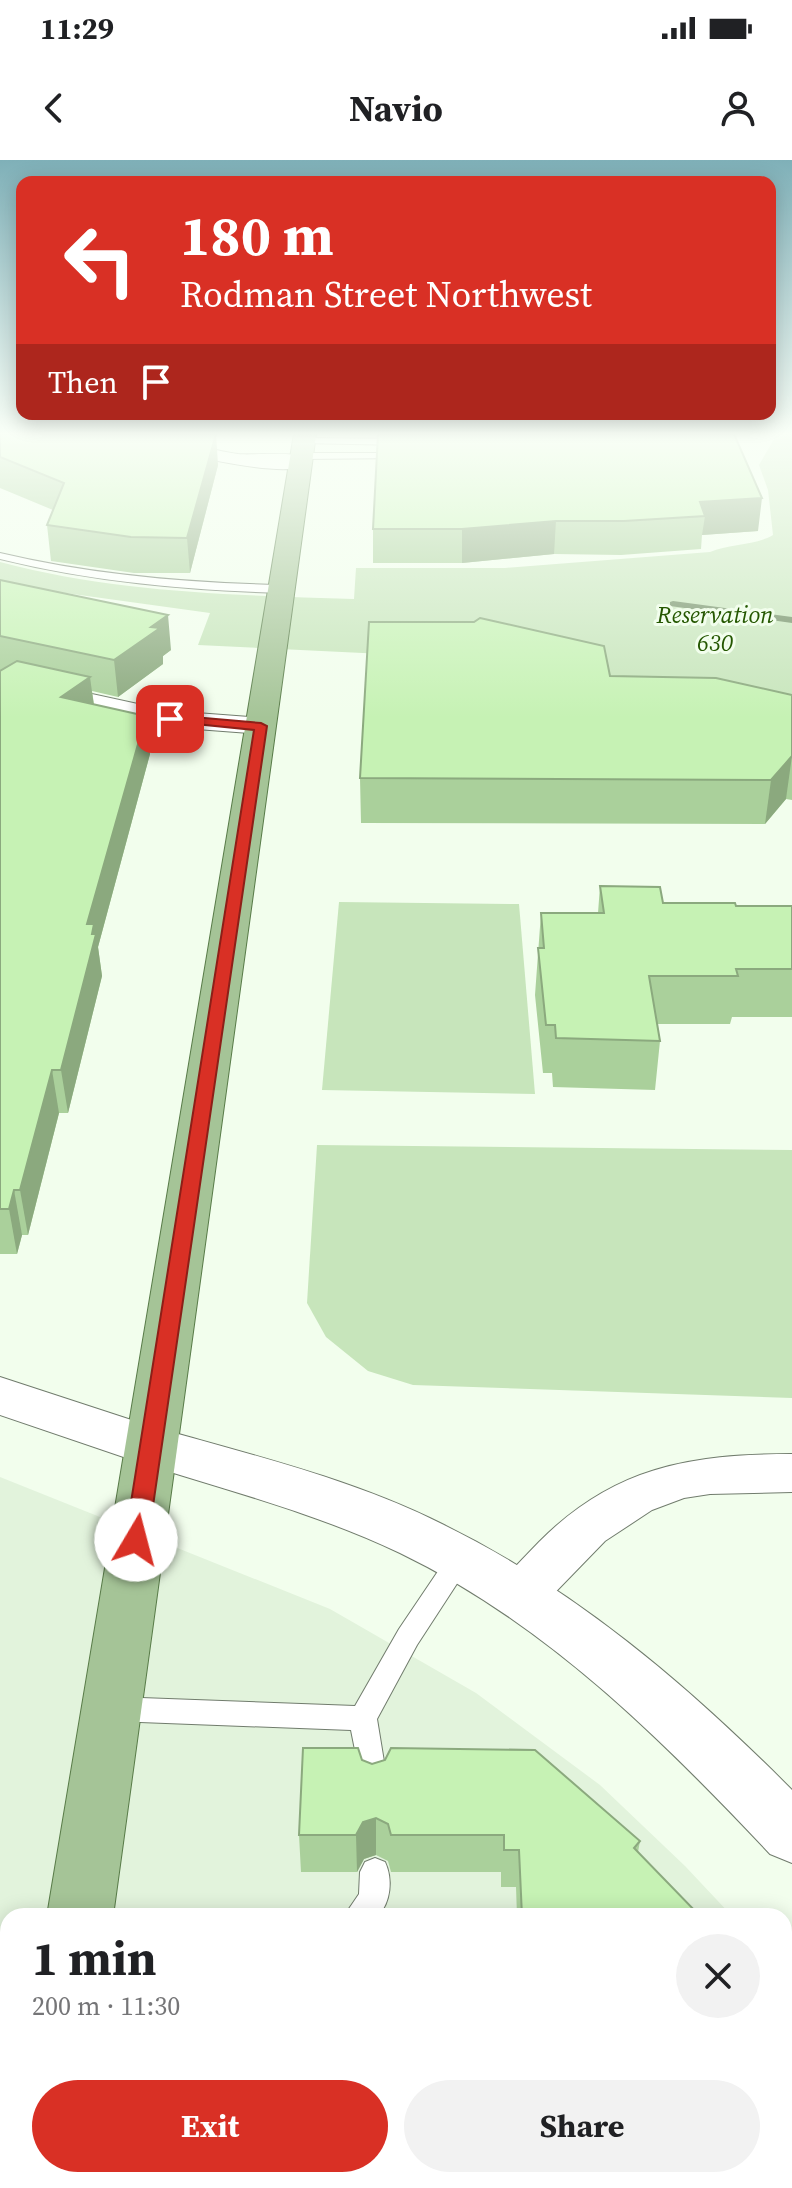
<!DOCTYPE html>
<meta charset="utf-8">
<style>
body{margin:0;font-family:"Source Serif 4",serif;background:#f2f2f2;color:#202124;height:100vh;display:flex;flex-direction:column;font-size:30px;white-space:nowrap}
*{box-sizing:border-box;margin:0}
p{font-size:26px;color:#757577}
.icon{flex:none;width:44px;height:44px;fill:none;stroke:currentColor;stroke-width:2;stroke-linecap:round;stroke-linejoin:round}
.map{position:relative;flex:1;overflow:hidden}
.details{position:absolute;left:0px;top:1748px;width:792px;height:280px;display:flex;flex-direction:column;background:#fff;border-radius:24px 24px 0 0;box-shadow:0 4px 20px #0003}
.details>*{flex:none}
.banner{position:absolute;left:16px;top:16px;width:760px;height:244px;border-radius:16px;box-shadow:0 4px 20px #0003;background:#d93025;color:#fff;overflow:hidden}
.pin{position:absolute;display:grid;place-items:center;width:68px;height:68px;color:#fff;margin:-34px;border-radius:16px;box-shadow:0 4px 12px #0006}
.me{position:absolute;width:88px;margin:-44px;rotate:8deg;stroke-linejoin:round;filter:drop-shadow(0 0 6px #0008)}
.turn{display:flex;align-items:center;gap:28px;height:168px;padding:0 32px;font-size:36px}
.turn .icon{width:104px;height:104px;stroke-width:2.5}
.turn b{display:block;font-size:56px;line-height:68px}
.then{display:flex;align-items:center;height:76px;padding:0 32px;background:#0003;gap:16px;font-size:30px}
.round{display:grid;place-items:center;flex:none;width:84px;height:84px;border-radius:42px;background:#f2f2f2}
.summary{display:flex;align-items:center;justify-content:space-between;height:136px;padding:0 32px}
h1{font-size:48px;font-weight:700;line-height:60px}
.action{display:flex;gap:16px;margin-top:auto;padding:16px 32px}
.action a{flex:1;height:92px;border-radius:48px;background:#d93025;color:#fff;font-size:32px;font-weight:700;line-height:92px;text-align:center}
.action a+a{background:#f2f2f2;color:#202124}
.status{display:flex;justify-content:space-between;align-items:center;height:56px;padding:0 40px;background:#fff;direction:ltr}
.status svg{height:22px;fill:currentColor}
header{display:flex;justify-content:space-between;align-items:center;height:104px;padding:0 32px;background:#fff;font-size:36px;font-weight:700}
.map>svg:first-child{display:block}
.built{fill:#e2f3dc}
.green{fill:#c7e5bb}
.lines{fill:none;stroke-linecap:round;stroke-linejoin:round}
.stream{fill:#6c8a60;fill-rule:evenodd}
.service-casing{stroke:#717c6d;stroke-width:2}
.minor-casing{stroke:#717c6d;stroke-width:2}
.tertiary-casing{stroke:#717c6d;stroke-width:2}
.secondary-casing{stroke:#717c6d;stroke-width:2}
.primary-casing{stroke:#587b48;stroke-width:2}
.service{fill:#fff;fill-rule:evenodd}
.minor{fill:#fff;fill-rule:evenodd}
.tertiary{fill:#fff;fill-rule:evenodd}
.secondary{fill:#fff;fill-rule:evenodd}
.primary{fill:#a5c497;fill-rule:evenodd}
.wall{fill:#aad09b}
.shaded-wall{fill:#8ba97e}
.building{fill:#c6f2b4;stroke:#8ba97e;stroke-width:2}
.route{fill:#d93025;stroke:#8d1f18;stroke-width:2}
.labels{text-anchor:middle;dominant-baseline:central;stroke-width:6;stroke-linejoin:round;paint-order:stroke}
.far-park-label{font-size:24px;font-style:italic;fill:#245700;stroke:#f2feed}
</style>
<div class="status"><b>11:29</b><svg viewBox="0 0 49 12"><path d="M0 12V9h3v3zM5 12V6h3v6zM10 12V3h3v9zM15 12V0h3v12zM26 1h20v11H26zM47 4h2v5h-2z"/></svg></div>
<header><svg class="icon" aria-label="back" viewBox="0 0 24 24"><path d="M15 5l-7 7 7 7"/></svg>Navio<svg class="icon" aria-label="person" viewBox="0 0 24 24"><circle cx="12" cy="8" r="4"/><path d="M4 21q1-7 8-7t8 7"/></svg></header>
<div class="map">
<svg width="792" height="2028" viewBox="0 0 792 2028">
<rect width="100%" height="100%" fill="#f2feed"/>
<path class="built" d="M0 1317 330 1449 476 1533 600 1625 685 1706 732 1756H8V2020H784V1812L792 1822V2028H0Z"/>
<g class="green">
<path d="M777 274H792V574L508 500 198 485 210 453 0 424V402C116 433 235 435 354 439L356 408H505L710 392C729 384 757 385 773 375L768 330 759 305Z"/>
<path d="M339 742 519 744 535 934 322 930Z"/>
<path d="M317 985 792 990V1238L413 1225 368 1211 326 1177 307 1143Z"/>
</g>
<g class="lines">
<path class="stream" d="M673 441 792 457V463L670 446V442Z"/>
<g class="service-casing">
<g id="service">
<path d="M304 278 404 279 409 282 404 285 300 283 299 281Z"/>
<path d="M402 293 407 296 406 298 302 299 297 296 302 293Z"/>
<path d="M0 393C93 415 187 423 282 425L288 429 282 433C187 430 93 422 0 399Z"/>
<path d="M460 1389 469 1392 473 1399 417 1485 377 1559 388 1626 384 1635 374 1639 364 1635 351 1570 114 1561 104 1557 100 1549 104 1541 114 1537 355 1546 399 1469 451 1392Z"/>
<path d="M375 1698 385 1702C393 1719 391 1742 378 1756H344L359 1734 360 1712 365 1702Z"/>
</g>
</g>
<g class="minor-casing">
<g id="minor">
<path d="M119 274C161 273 197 288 238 294 255 296 300 289 311 302 292 325 153 286 122 278Z"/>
<path d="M0 514 170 551 261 558 271 560 275 566 271 572 261 574 170 567 0 530Z"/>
<path d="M792 1294V1332L710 1334 684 1338 652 1350 605 1381 539 1449 521 1455 503 1449 495 1434C506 1414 523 1399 539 1382 613 1307 690 1294 792 1294Z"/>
</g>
</g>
<g class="tertiary-casing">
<path id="tertiary" d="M0 1217 168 1272 176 1286 168 1300 150 1306 0 1255Z"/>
</g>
<g class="secondary-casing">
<path id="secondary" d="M150 1266C248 1294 350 1318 442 1364 575 1429 688 1525 792 1630V1703L770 1694C661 1578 545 1463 400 1393 314 1352 222 1329 132 1300L124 1286 132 1272Z"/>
</g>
<g class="primary-casing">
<g id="primary">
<path d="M294 274H316L113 1756H47Z"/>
<path d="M8 2006V2020H76L75 2028H1Z"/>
</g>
</g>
<use href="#service" class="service"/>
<use href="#minor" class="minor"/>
<use href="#tertiary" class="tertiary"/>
<use href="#secondary" class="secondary"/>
<use href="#primary" class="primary"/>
</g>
<g class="wall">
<path d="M0 274 218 305 190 413H134L51 401 47 365 53 350 0 328Z"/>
<path d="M734 274 758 371 702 375 701 389 621 395 554 394 462 403H373V369Z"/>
<path d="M0 420 171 490 163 496V504L118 537 92 531 94 544 150 594 98 787 102 816 68 953H59L28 1075H22L17 1094H0Z"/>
<path d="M610 516 792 535V640L786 639 765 664 361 663 360 618Z"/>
<path d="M600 726 663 743 736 746H792V857H732L730 864H657L660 881 655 930 553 927 552 913H543L535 835 541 753H598Z"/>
<path d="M362 1600 372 1604 640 1681 638 1692 700 1756H517L516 1727H501V1712H391L388 1701 376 1695 364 1699 357 1712H301L299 1675Z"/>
</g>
<g class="shaded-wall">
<path d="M216 274 218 305 190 413 187 378Z"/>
<path d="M762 338 758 371 702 375 705 356 700 342Z"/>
<path d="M556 361 554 394 462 403V369Z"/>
<path d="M168 455 171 490 163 496V504L118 537 114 500 151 467Z"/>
<path d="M90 517 95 554 61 537Z"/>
<path d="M146 556 150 594 98 787 102 816 68 953 61 910 87 764Z"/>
<path d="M792 596 786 639 765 664 771 620Z"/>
<path d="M52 910 59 953 28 1075 20 1030Z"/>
<path d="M14 1030 22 1075 17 1094 9 1049Z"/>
<path d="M376 1658V1695L364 1699 357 1712 356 1675 363 1662Z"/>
</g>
<g class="building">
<path d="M0 274H216L187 378 131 377 47 365 64 323 0 297Z"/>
<path d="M378 274H734L762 338 700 342 705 356 624 361H556L462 369H373Z"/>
<path d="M0 420 168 455 151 467 160 468 114 500 0 476Z"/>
<path d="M480 458 604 486 610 516 716 518 792 535V596L771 620 360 618 369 462H474Z"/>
<path d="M17 501 90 517 61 537 146 556 87 764H94L92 774H96L61 910H52L20 1030H14L9 1049H0V511Z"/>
<path d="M600 726 660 727 663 743H735L736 746H792V809H736L738 816H649L660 881 556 878 555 865H546L538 788H544L541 753H604Z"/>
<path d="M303 1588H358L362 1600 372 1604 385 1600 391 1588 535 1590 640 1681 634 1688 700 1756H522L519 1690H504V1675H391L388 1664 376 1658 363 1662 356 1675H299Z"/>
<path d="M784 1857 792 1867V2028H304V2020H784Z"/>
</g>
<linearGradient id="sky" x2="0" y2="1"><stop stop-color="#7fb0b8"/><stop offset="0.49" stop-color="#f9fff7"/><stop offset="1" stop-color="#f9fff7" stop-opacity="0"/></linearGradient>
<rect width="792" height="558" fill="url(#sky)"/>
<path class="route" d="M170 555 261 563 267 566 148 1380 144 1386 136 1389 128 1386 125 1380 254 570 166 561 164 559Z"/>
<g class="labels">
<g class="far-park-label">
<text x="715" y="454">Reservation<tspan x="715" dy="28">630</tspan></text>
</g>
</g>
</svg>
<div class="pin" style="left:170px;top:559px;background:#d93025"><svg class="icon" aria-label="arrive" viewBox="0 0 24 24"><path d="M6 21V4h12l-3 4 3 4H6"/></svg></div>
<svg class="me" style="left:136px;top:1380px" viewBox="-20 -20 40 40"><circle r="19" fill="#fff"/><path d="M0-13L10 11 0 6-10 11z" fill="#d93025"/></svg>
<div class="banner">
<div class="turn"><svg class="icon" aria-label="left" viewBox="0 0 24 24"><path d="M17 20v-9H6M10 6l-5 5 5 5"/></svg><div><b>180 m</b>Rodman Street Northwest</div></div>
<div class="then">Then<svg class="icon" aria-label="arrive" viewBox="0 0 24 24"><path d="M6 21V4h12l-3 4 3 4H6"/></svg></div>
</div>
<section class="details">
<div class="summary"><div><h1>1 min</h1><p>200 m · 11:30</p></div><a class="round"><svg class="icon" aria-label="close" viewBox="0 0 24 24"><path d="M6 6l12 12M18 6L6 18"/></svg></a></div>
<div class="action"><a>Exit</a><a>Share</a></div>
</section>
</div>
